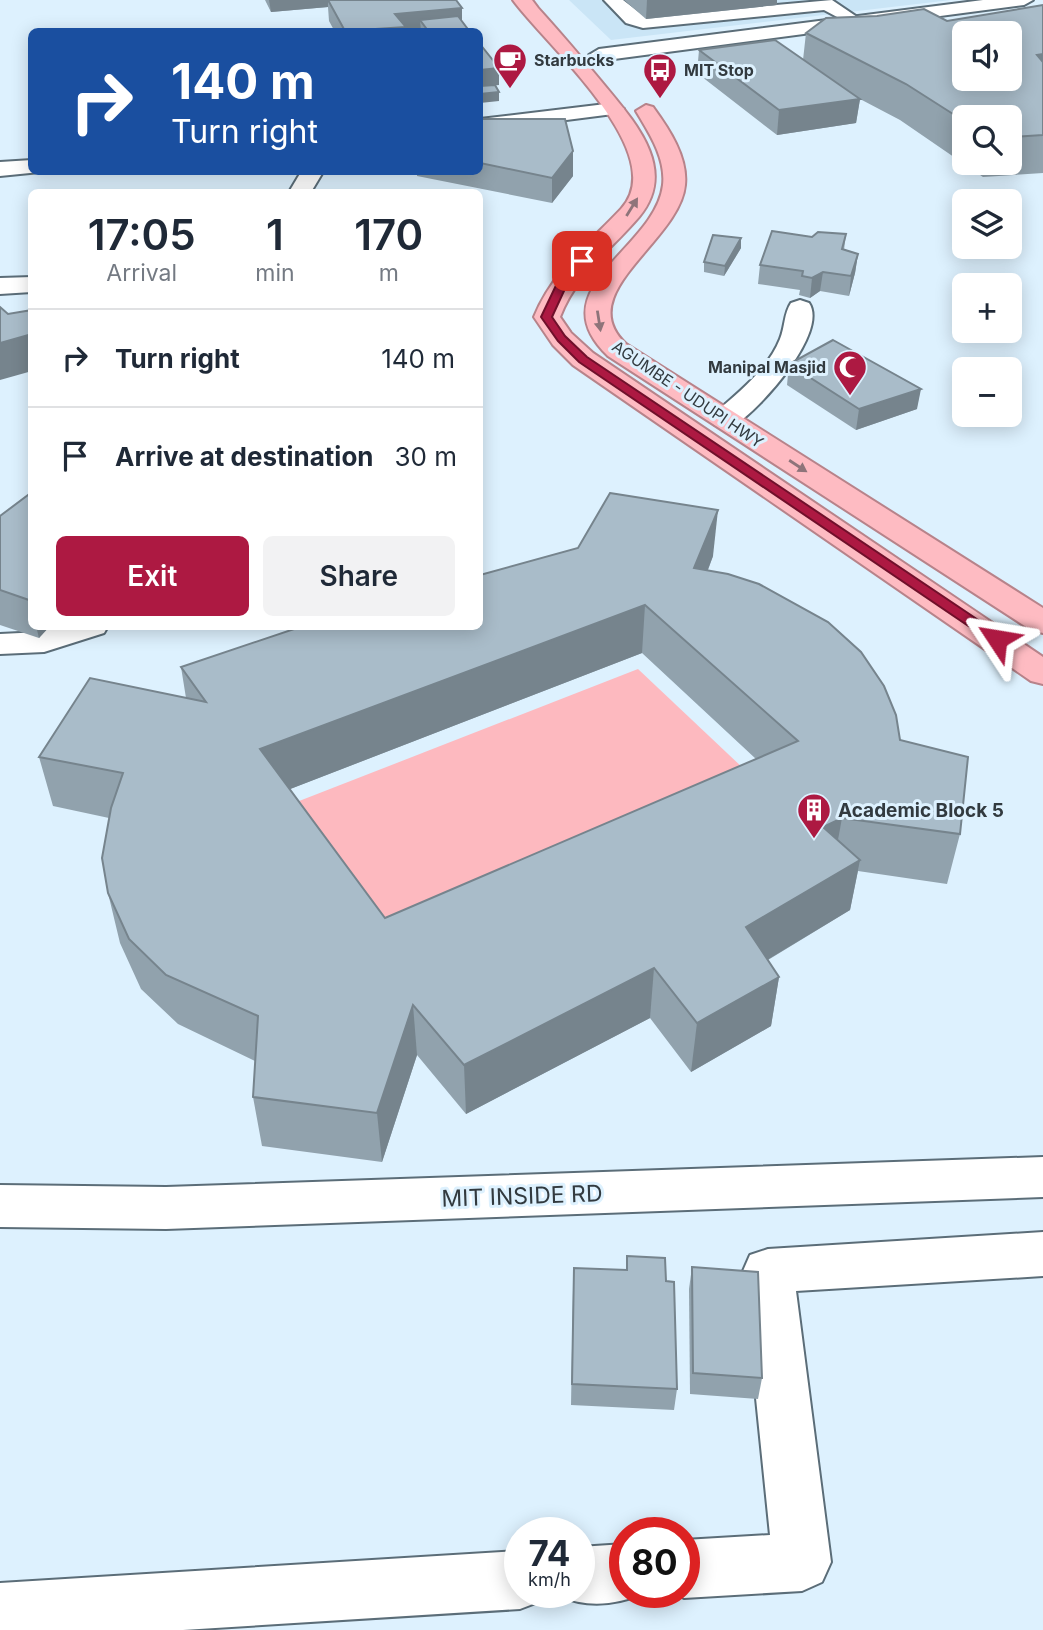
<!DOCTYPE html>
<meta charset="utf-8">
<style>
body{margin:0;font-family:Inter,sans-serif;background:#f2f2f3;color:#1f2937;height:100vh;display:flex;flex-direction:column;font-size:26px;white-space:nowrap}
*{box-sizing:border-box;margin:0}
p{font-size:23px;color:#747a83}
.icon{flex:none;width:38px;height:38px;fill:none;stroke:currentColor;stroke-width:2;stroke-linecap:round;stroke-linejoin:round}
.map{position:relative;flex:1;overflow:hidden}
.panel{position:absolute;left:28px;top:189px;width:455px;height:441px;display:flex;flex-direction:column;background:#fff;border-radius:10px;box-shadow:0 4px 18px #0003}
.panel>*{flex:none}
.hud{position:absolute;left:28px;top:28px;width:455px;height:147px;border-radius:10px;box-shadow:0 4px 18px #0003;background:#1a4fa0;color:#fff;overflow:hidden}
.fabs{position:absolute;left:952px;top:21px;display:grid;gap:14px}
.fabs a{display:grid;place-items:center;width:70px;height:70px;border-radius:10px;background:#fff;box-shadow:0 4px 18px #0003;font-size:35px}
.speed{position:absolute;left:504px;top:1517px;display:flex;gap:14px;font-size:35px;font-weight:700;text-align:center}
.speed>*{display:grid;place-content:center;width:91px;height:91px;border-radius:50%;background:#fff;box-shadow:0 4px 18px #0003;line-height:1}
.speed small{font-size:18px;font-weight:400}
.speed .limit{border:10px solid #d22;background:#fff;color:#111}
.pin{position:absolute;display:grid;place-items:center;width:60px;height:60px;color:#fff;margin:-30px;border-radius:14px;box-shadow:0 4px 10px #0006}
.me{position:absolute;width:77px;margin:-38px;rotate:303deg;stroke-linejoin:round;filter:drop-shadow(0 0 5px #0008)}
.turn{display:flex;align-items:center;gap:24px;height:147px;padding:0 28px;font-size:32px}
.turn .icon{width:91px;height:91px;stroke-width:2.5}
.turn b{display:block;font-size:49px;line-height:60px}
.eta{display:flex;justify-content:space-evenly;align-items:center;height:119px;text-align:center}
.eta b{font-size:42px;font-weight:600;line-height:49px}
.cta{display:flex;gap:14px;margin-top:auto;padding:14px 28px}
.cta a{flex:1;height:80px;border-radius:10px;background:#ad1942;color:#fff;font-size:28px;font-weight:600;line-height:80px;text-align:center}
.cta a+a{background:#f2f2f3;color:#1f2937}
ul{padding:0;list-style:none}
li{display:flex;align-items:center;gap:21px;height:98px;padding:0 28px;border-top:2px solid #e0e1e3}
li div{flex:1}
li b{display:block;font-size:26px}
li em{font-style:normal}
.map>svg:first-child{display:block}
.built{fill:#cae5f6}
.green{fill:#fdb9bf}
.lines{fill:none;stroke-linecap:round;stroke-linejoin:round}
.minor-casing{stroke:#5b6d78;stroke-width:4}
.tertiary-casing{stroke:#5b6d78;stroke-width:4}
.trunk-casing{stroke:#b7838a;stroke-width:4}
.minor{fill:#fff;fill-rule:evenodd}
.tertiary{fill:#fff;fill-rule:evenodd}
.trunk{fill:#febbc2;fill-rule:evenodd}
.wall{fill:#91a2ad;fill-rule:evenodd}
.shaded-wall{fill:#76848d}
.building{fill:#a9bcc9;stroke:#76848d;stroke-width:2;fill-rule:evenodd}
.oneway{fill:#8e747a}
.route{fill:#ad1942;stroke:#70102b;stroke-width:2}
.labels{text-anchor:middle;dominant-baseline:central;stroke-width:6;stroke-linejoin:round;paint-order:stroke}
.far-poi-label{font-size:16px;font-weight:bold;fill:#323a3f;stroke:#ddf1fe;text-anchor:start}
.far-street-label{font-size:16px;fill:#323a3f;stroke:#ddf1fe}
.poi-label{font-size:19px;font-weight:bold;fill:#323a3f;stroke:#ddf1fe;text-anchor:start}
.near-street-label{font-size:23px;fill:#323a3f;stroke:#ddf1fe}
</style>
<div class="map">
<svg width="1043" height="1630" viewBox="0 0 1043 1630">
<rect width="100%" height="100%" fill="#ddf1fe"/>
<path class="built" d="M569 0H951L611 40Z"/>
<path class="green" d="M638 669 762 786 399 945 294 803Z"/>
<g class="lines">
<g class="minor-casing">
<g id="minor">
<path d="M604 0H623L645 17 832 0 863 21 854 26 824 10 643 28 626 23Z"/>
<path d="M301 172H323L311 192H289Z"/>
<path d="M32 277V292L0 294V278Z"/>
<path d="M800 300 809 303C829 332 760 409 736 424 729 428 723 427 715 425L711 419 715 413C739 392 768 369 780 339 785 327 784 313 791 303Z"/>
<path d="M57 626H108L104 633 44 652 0 654V634L41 632Z"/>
<path d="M1043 1157V1197L166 1229 0 1227V1185L166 1187Z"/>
<path d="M1043 1232V1276L796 1291 831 1562 822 1582 802 1591 684 1598 671 1592H684V1540L770 1535 743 1271 750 1255 768 1249Z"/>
<path d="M625 1544V1592L645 1593C617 1605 587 1608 559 1596L557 1592H579V1547Z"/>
<path d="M520 1551V1592H544L541 1601 520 1609 183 1630H0V1583Z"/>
</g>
</g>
<g class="tertiary-casing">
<g id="tertiary">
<path d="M983 0H1033L1024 5 599 61 589 55 599 49Z"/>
<path d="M614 103 624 109 621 113 480 131V119Z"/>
<path d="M32 160V172H40L0 176V162Z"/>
</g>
</g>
<g class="trunk-casing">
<g id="trunk">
<path d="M513 0H532L538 8C560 32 581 57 601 81 632 119 680 168 639 217 610 251 577 273 560 317L571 333 593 353 1043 657V684L1031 681 573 365 553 345 534 317C553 271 588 244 621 209 673 154 544 43 513 0Z"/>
<path d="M646 105 653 107C669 129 688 157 685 185 680 241 571 293 626 344L1043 608V633L1031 630 608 356C537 288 655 250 663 185 666 158 649 133 636 111Z"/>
</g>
</g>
<use href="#minor" class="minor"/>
<use href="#tertiary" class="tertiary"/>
<use href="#trunk" class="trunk"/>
</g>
<g class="wall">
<path d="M265 0H456L462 21 470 32H335L329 21 328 7 271 12Z"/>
<path d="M624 0H777V5L646 19Z"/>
<path d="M1043 5V173L983 177 900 120 860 99 856 123 777 135 697 73 699 50 803 60 806 33 947 21ZM964 117H1010V163H964Z"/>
<path d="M480 119 573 176 552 203 417 176V172H480Z"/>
<path d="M846 234 844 250 858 254 855 273 849 296 820 291 810 298 799 295 800 290 758 284 760 265Z"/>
<path d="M741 238V248L724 276 704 272V262Z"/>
<path d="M789 364 917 409 856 430 787 385Z"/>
<path d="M32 492V626H50L39 638 0 625V516Z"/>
<path d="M713 556 708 570 900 740 960 834 947 884 858 871 850 910 768 960 779 977 771 1026 691 1072 650 1018 466 1114 417 1055 382 1162 262 1146 253 1097 255 1061 178 1024 141 989 120 943 108 893 109 818 53 806 39 757 186 698 181 667ZM642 653 756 759 385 918 290 789Z"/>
<path d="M627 1256 666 1281 677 1389 674 1410 571 1405 573 1290 626 1270Z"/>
<path d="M692 1267 762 1378 758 1399 690 1394 689 1289Z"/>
</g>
<g class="shaded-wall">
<path d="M269 0H328V7L271 12Z"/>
<path d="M647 0H777V5L646 19Z"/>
<path d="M462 8V30L420 20 421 32H345L395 14Z"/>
<path d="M1043 54V89L1037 55Z"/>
<path d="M499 68V85L480 87V70Z"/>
<path d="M499 92V101L480 103V94Z"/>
<path d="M860 99 856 123 777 135 779 110Z"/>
<path d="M573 151V176L552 203V178Z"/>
<path d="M741 238V248L724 276 725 266Z"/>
<path d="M858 254 855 273 849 296 851 276Z"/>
<path d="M823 272 820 291 810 298 812 278Z"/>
<path d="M32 334V371L0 380V343Z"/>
<path d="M921 389 917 409 856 430 859 409Z"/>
<path d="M718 510 713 556 690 616 694 568Z"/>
<path d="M645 605 642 653 267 798 260 749Z"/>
<path d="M36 626H50L39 638Z"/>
<path d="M842 818 833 867 823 827Z"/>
<path d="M860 860 850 910 739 977 746 927Z"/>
<path d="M654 968 650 1018 466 1114 464 1065Z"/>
<path d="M779 977 771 1026 691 1072 697 1023Z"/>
<path d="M413 1005 417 1055 382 1162 377 1113Z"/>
</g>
<g class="building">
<path d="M328 0H456L462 8 395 14 406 27 345 31Z"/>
<path d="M1043 5V54L1037 55 1043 62V135L1010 137V117H964V121L906 84 806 33 826 18 877 16 924 9 947 21ZM964 33H1010V79H964Z"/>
<path d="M458 16 470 32H429L420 20Z"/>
<path d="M775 40 860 99 779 110 699 50Z"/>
<path d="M480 44 499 68 480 70Z"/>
<path d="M495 85 499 92 480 94V86Z"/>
<path d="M480 119H565L573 151 552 178 480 163Z"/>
<path d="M772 231 812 237 818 232 846 234 842 249 858 254 851 276 823 272 812 278 802 276 803 271 760 265Z"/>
<path d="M713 235 741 238 725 266 704 262Z"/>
<path d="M0 307 8 314 32 310V334L0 343Z"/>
<path d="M833 340 921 389 859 409 789 364Z"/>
<path d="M32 492V597L29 600 0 590V516Z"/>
<path d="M610 493 718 510 694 568 728 574 759 584 828 622 861 652 884 686 896 715 900 740 968 757 960 834 842 818 823 827 860 860 746 927 779 977 697 1023 654 968 464 1065 413 1005 377 1113 253 1097 258 1016 166 975 129 939 108 893 102 858 111 808 123 773 39 757 90 678 206 702 181 667 303 626H480V575L578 548ZM645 605 798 741 385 918 260 749Z"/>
<path d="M627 1256 665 1258 666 1281 674 1282 677 1389 572 1384 574 1268 627 1270Z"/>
<path d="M692 1267 758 1272 762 1378 693 1373Z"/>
</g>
<defs><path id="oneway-solid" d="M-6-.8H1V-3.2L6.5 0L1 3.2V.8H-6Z" transform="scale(1.75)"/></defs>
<g class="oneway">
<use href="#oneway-solid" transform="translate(632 207) rotate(-58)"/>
<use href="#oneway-solid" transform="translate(599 321) rotate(81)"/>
<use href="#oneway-solid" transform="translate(798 466) rotate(33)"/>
</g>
<path class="route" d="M582 258 587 261 569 280 552 317 565 336 587 357 1002 636V642H992L579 362 558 341 541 317 559 279Z"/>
<defs>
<g id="cafe-pin" transform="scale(1.75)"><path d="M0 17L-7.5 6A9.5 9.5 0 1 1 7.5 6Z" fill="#ad1942" stroke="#ddf1fe"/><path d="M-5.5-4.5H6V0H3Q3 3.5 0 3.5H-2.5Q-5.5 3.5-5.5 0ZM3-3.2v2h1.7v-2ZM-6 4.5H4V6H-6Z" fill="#fff"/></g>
<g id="bus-pin" transform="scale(1.75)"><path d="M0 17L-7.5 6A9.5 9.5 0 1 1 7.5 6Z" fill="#ad1942" stroke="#ddf1fe"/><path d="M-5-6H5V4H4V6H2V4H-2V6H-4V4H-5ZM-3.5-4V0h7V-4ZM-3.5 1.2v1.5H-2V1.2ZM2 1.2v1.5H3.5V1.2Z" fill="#fff"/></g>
<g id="mosque-pin" transform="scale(1.75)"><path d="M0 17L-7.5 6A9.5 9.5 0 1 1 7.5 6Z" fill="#ad1942" stroke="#ddf1fe"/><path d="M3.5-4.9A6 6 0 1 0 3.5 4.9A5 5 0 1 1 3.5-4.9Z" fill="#fff"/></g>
<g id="building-pin" transform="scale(1.75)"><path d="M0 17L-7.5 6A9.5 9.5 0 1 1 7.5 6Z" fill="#ad1942" stroke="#ddf1fe"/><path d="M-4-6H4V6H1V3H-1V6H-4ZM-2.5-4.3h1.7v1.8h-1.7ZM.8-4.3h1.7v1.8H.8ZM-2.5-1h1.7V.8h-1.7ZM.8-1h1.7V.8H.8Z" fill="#fff"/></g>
</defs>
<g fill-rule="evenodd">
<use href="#cafe-pin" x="510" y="60"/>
<use href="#bus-pin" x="660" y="70"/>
<use href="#mosque-pin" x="850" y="367"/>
<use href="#building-pin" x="814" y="810"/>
</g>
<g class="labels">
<g class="far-poi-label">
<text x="534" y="60">Starbucks</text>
<text x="684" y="70">MIT Stop</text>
<text x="826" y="367" text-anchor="end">Manipal Masjid</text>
</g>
<g class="far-street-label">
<text transform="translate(688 394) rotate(34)">AGUMBE - UDUPI HWY</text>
</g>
<g class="poi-label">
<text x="838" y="810">Academic Block 5</text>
</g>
<g class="near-street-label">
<text transform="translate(522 1196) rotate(-2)">MIT INSIDE RD</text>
</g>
</g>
</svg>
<div class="fabs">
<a><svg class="icon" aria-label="sound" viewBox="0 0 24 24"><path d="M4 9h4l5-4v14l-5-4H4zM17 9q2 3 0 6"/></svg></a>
<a><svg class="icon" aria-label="search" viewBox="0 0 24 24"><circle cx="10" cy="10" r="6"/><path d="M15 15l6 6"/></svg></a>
<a><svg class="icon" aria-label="layers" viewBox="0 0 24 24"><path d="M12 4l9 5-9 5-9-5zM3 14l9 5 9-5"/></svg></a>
<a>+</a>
<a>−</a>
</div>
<div class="speed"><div>74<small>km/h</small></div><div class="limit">80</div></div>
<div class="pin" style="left:582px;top:261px;background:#d93025"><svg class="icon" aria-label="arrive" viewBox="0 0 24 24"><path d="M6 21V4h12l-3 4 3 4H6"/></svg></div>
<svg class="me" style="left:997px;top:639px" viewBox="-20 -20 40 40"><path d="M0-17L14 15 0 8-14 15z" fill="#ad1942" stroke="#fff" stroke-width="4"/></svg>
<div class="hud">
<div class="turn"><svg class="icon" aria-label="right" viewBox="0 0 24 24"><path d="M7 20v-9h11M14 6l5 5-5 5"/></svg><div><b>140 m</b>Turn right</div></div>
</div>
<section class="panel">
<div class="eta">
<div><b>17:05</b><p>Arrival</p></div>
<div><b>1</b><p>min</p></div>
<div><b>170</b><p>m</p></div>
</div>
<ul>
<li><svg class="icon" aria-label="right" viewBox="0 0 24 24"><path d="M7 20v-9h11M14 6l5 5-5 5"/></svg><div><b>Turn right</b></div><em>140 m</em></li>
<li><svg class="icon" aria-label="arrive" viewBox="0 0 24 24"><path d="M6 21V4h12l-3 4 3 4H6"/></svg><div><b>Arrive at destination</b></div><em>30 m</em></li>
</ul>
<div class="cta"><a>Exit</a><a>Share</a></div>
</section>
</div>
